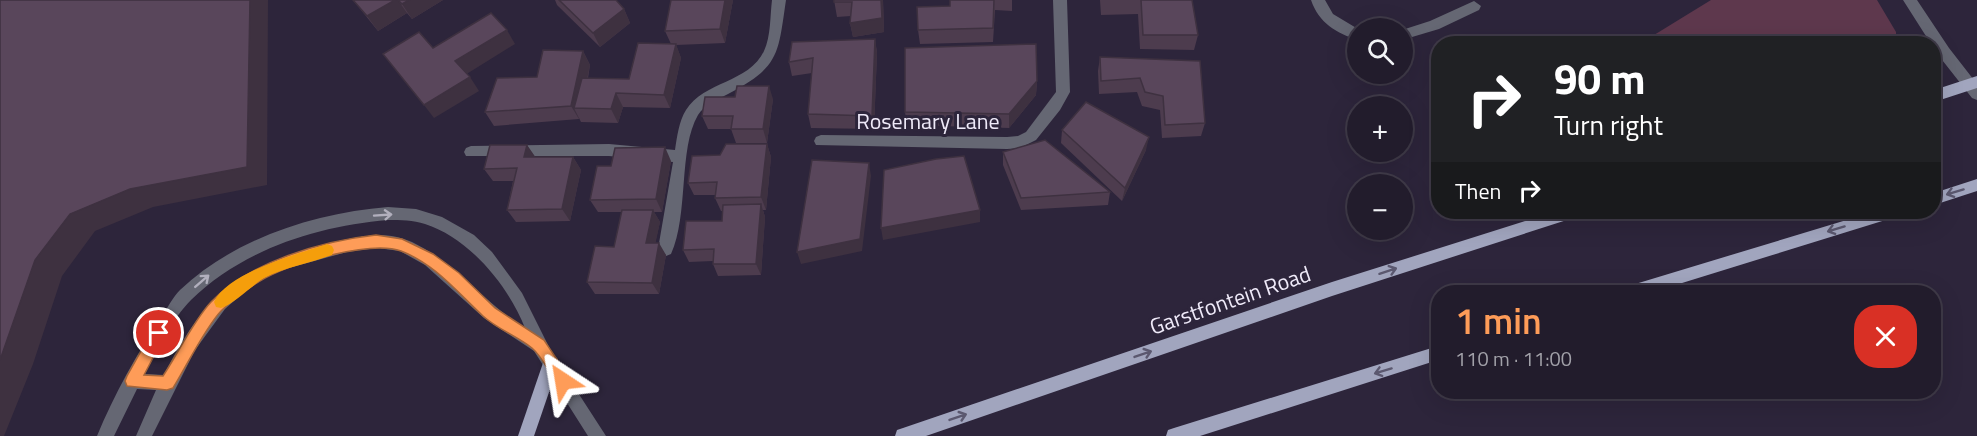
<!DOCTYPE html>
<meta charset="utf-8">
<style>
body{margin:0;font-family:"Titillium Web",sans-serif;background:#2e2938;color:#f1f3f6;height:100vh;display:flex;flex-direction:column;font-size:22px;white-space:nowrap}
*{box-sizing:border-box;margin:0}
p{font-size:20px;color:#a2a1a9}
.icon{flex:none;width:33px;height:33px;fill:none;stroke:currentColor;stroke-width:2;stroke-linecap:round;stroke-linejoin:round}
.map{position:relative;flex:1;overflow:hidden}
.side{position:absolute;left:1431px;top:285px;width:510px;height:114px;display:flex;flex-direction:column;background:#221c2c;border-radius:24px;box-shadow:0 6px 24px #0002,0 0 0 2px #3f3a48}
.side>*{flex:none}
.hud{position:absolute;left:1431px;top:36px;width:510px;height:183px;border-radius:24px;box-shadow:0 6px 24px #0002,0 0 0 2px #3f3a48;background:#202124;color:#fff;overflow:hidden}
.tools{position:absolute;left:1347px;top:18px;display:grid;gap:12px}
.tools a{display:grid;place-items:center;width:66px;height:66px;border-radius:50%;background:#221c2c;box-shadow:0 6px 24px #0002,0 0 0 2px #3f3a48;font-size:30px}
.pin{position:absolute;display:grid;place-items:center;width:51px;height:51px;color:#fff;margin:-26px;border:3px solid #fff;border-radius:50%;box-shadow:0 2px 6px #0007}
.me{position:absolute;width:66px;margin:-33px;rotate:327deg;stroke-linejoin:round;filter:drop-shadow(0 0 4px #0008)}
.turn{display:flex;align-items:center;gap:21px;height:126px;padding:0 24px;font-size:27px}
.turn .icon{width:78px;height:78px;stroke-width:2.5}
.turn b{display:block;font-size:42px;line-height:51px}
.then{display:flex;align-items:center;height:57px;padding:0 24px;background:#0003;gap:12px;font-size:22px}
.round{display:grid;place-items:center;flex:none;width:63px;height:63px;border-radius:24px;background:#2e2938}
.summary{display:flex;align-items:center;justify-content:space-between;height:102px;padding:0 24px}
h1{font-size:36px;font-weight:600;line-height:45px;color:#fe9c58}
.map>svg:first-child{display:block}
.green{fill:#5e384d}
.lines{fill:none;stroke-linecap:round;stroke-linejoin:round}
.minor{fill:#656773;fill-rule:evenodd}
.major{fill:#a1a5be;fill-rule:evenodd}
.wall{fill:#4d3c4e}
.shaded-wall{fill:#3e3140}
.building{fill:#59465b;stroke:#3e3140;stroke-width:1.5}
.oneway{stroke:#5b586f}
.oneway2{stroke:#b1afbd}
.route{fill:#fe9c58;stroke:#a56539;stroke-width:1.5}
.slow{fill:#f59e0b}
.labels{text-anchor:middle;dominant-baseline:central;stroke-width:6;stroke-linejoin:round;paint-order:stroke}
.street-label{font-size:22px;fill:#efeaf9;stroke:#2d253b}
</style>
<div class="map">
<svg width="1977" height="436" viewBox="0 0 1977 436">
<rect width="100%" height="100%" fill="#2d253b"/>
<path class="green" d="M1711 0H1877L1896 32V43H1641Z"/>
<g class="lines">
<g class="minor">
<path d="M772 0H786C778 54 780 67 728 94 718 99 704 105 698 115 678 149 689 215 671 254L666 256 661 254 658 249 673 162 609 156H466L464 152 466 148 471 146 609 144 675 150C677 137 679 121 686 110 704 81 749 83 764 51 771 36 770 16 772 0Z"/>
<path d="M1053 0H1067L1070 92 1060 110 1036 140 1020 148 1007 149 816 145 814 141 816 137 821 135 1007 137 1018 136 1026 132 1056 92Z"/>
<path d="M1311 0H1325L1333 14 1358 29V40C1336 33 1319 23 1311 0Z"/>
<path d="M1903 0H1917L1949 48 1977 84V100L1972 98 1939 56 1934 44H1931Z"/>
<path d="M1474 1 1481 6 1479 10 1439 29 1402 40V30L1430 21Z"/>
<path d="M388 207 416 209 442 217 474 235 492 252 522 293 551 351 606 436H588L534 351 484 318 425 265 400 251 377 248 347 252 285 269 265 278 244 292 225 309 195 350 152 436H136L156 390 137 389 114 436H97C114 395 137 353 162 316 168 307 173 297 180 290 235 238 315 213 388 207ZM388 220C401 220 413 220 425 224 469 238 508 285 525 328 484 303 455 263 412 242 386 230 359 236 332 243 242 266 206 291 164 375L145 374C157 350 172 319 191 300 243 249 318 226 388 220Z"/>
</g>
<g class="major">
<path d="M1977 76V88L1934 102V90Z"/>
<path d="M1977 179V191L1934 205V193Z"/>
<path d="M1554 212H1580L1578 217 1573 218 1332 296 926 436H895L897 430 903 428 1332 282Z"/>
<path d="M1873 212H1899L1897 217 1892 218 1653 292H1624L1626 287 1632 285Z"/>
<path d="M1438 346V360L1200 436H1166L1168 430 1174 428Z"/>
<path d="M551 355 557 358 559 363 534 436H518L543 363 545 358Z"/>
</g>
</g>
<g class="wall">
<path d="M353 0H443L412 19 407 13 378 31Z"/>
<path d="M555 0H616L624 9 630 23 600 47 557 5Z"/>
<path d="M671 0H733L725 43 676 45 681 58 670 108 623 107 618 123 581 122 579 118V119L494 126 485 112 583 51 590 65 588 78 629 79 671 44 665 31Z"/>
<path d="M834 0H883L884 32 853 37 850 23 851 16 837 17Z"/>
<path d="M950 0H1012V11L995 10 993 42 920 44 918 30 950 6Z"/>
<path d="M1100 0H1192L1198 35 1194 50 1140 49 1138 14 1101 15Z"/>
<path d="M875 39 877 53 874 129 811 128 808 114 812 73 792 76 789 62Z"/>
<path d="M1100 57 1200 61 1205 123 1201 136 1162 138 1160 110 1142 106 1137 92 1099 94 1098 71Z"/>
<path d="M1037 81 1036 95 1009 128 907 125 905 112Z"/>
<path d="M773 99 767 143H736L731 129H708L702 116Z"/>
<path d="M1062 130 1146 150 1122 201 1061 143Z"/>
<path d="M767 144 771 157 766 210H763L765 217 761 275 718 276 713 264V261L689 262 683 250 722 221 723 211H721L715 198V195H694L688 183 720 155Z"/>
<path d="M527 145 535 157H573L581 170 570 221 516 222 507 210 513 181H493L484 169Z"/>
<path d="M1003 152 1110 192 1108 205 1021 210 1003 165Z"/>
<path d="M671 161 662 212H654L660 222 655 243 666 255 659 294H595L587 282 614 247 622 212H598L590 200 611 166Z"/>
</g>
<g class="shaded-wall">
<path d="M250 0H268L267 185 153 207 95 231 62 276 33 364 4 436H0V360L35 260 70 214 130 189Z"/>
<path d="M395 0H398L407 13 378 31 367 16Z"/>
<path d="M409 0H443L412 19 402 4Z"/>
<path d="M725 0H733L725 43 720 29Z"/>
<path d="M881 0H883L884 32 853 37 850 23Z"/>
<path d="M624 9 630 23 600 47 593 33Z"/>
<path d="M507 30 515 44 465 75 455 61Z"/>
<path d="M875 39 877 53 874 129 872 116Z"/>
<path d="M676 44 681 58 670 108 664 95Z"/>
<path d="M583 51 590 65 581 108H574L579 118V119L571 106Z"/>
<path d="M470 77 479 91 434 118 424 105Z"/>
<path d="M1037 81 1036 95 1009 128V114Z"/>
<path d="M769 86 773 99 767 143 763 129Z"/>
<path d="M616 93 623 107 618 123 611 109Z"/>
<path d="M1149 137 1146 150 1122 201 1125 188Z"/>
<path d="M767 144 771 157 766 210 761 197Z"/>
<path d="M527 145 536 158 524 157Z"/>
<path d="M665 147 671 161 662 212 656 199Z"/>
<path d="M573 157 581 170 570 221 562 209Z"/>
<path d="M869 163 871 176 862 251 801 264 797 252Z"/>
<path d="M761 204 765 217 761 275 756 264Z"/>
<path d="M653 210 660 222 653 255 646 243Z"/>
<path d="M980 210V222L883 240 881 228Z"/>
<path d="M659 243 666 255 659 294 652 283Z"/>
</g>
<g class="building">
<path d="M0 0H250L247 167 130 189 70 214 35 260 0 360Z"/>
<path d="M353 0H395L367 16Z"/>
<path d="M398 0H409L402 4Z"/>
<path d="M559 0H616L624 9 593 33Z"/>
<path d="M671 0H725L720 29 665 31Z"/>
<path d="M834 0H881L882 18 850 23 852 2H834Z"/>
<path d="M950 0H994L993 28 918 30 917 7 950 6Z"/>
<path d="M1141 0H1192L1198 35H1143Z"/>
<path d="M491 13 507 30 455 61 470 77 424 105 383 54 419 32 433 48Z"/>
<path d="M875 39 872 116 808 114 813 58 789 62 792 42Z"/>
<path d="M638 43 676 44 664 95 616 93 611 109 574 108 582 78 629 79Z"/>
<path d="M1036 44 1037 81 1009 114 905 112V48Z"/>
<path d="M543 50 583 51 571 106 485 112 497 78 537 77Z"/>
<path d="M1100 57 1200 61 1205 123 1165 125 1163 96 1145 92 1140 78 1101 81Z"/>
<path d="M737 86H769L763 129H731L733 116H702L705 97H735Z"/>
<path d="M1086 102 1149 137 1125 188 1062 130Z"/>
<path d="M1045 140 1110 192 1021 198 1003 152Z"/>
<path d="M726 144H767L761 197 715 198 717 182 688 183 692 156 720 155Z"/>
<path d="M490 145H527L524 157H573L562 209 507 210 517 168 484 169Z"/>
<path d="M665 147 656 199 590 200 597 166H611L615 148Z"/>
<path d="M964 156 980 210 881 228 884 170 936 159Z"/>
<path d="M812 160 869 163 860 239 797 252Z"/>
<path d="M761 204 756 264H713L714 249 683 250 686 221H722L723 205Z"/>
<path d="M622 210H653L646 243H659L652 283 587 282 595 246 614 247Z"/>
</g>
<defs><path id="oneway-shaft" d="M-6 0H5M1.5-3L5.5 0L1.5 3" fill="none" stroke-width="1.6" stroke-linecap="round" stroke-linejoin="round" transform="scale(1.5)"/></defs>
<g class="oneway">
<use href="#oneway-shaft" transform="translate(1955 192) rotate(163)"/>
<use href="#oneway-shaft" transform="translate(1836 229) rotate(163)"/>
<use href="#oneway-shaft" transform="translate(1388 271) rotate(-18)"/>
<use href="#oneway-shaft" transform="translate(1143 354) rotate(-19)"/>
<use href="#oneway-shaft" transform="translate(1383 371) rotate(163)"/>
<use href="#oneway-shaft" transform="translate(958 417) rotate(-19)"/>
</g>
<g class="oneway2">
<use href="#oneway-shaft" transform="translate(383 215) rotate(-4)"/>
<use href="#oneway-shaft" transform="translate(202 281) rotate(-41)"/>
</g>
<path class="route" d="M376 235 402 239 433 254 459 273 495 308 544 340 568 376 570 381 568 386 563 388 558 386C550 375 543 357 532 348 517 336 497 329 483 316 457 292 435 264 401 251 371 240 293 263 265 278 249 287 234 298 221 311 205 328 186 367 173 388L167 390 127 386 125 381 127 376 154 328 159 326 164 328 166 333 144 375 163 376C177 355 194 320 211 302 250 262 321 241 376 235Z"/>
<path class="slow" d="M327 244 332 246 334 250 332 255C311 263 285 267 264 278 251 286 234 304 221 308L216 307 214 302C228 272 298 254 327 244Z"/>
<g class="labels">
<g class="street-label">
<text x="928" y="121">Rosemary Lane</text>
<text transform="translate(1230 300) rotate(-19)">Garstfontein Road</text>
</g>
</g>
</svg>
<div class="tools">
<a><svg class="icon" aria-label="search" viewBox="0 0 24 24"><circle cx="10" cy="10" r="6"/><path d="M15 15l6 6"/></svg></a>
<a>+</a>
<a>−</a>
</div>
<div class="pin" style="left:159px;top:333px;background:#d93025"><svg class="icon" aria-label="arrive" viewBox="0 0 24 24"><path d="M6 21V4h12l-3 4 3 4H6"/></svg></div>
<svg class="me" style="left:563px;top:381px" viewBox="-20 -20 40 40"><path d="M0-17L14 15 0 8-14 15z" fill="#fe9c58" stroke="#fff" stroke-width="4"/></svg>
<div class="hud">
<div class="turn"><svg class="icon" aria-label="right" viewBox="0 0 24 24"><path d="M7 20v-9h11M14 6l5 5-5 5"/></svg><div><b>90 m</b>Turn right</div></div>
<div class="then">Then<svg class="icon" aria-label="right" viewBox="0 0 24 24"><path d="M7 20v-9h11M14 6l5 5-5 5"/></svg></div>
</div>
<section class="side">
<div class="summary"><div><h1>1 min</h1><p>110 m · 11:00</p></div><a class="round" style="background:#d93025;color:#fff"><svg class="icon" aria-label="close" viewBox="0 0 24 24"><path d="M6 6l12 12M18 6L6 18"/></svg></a></div>
</section>
</div>
